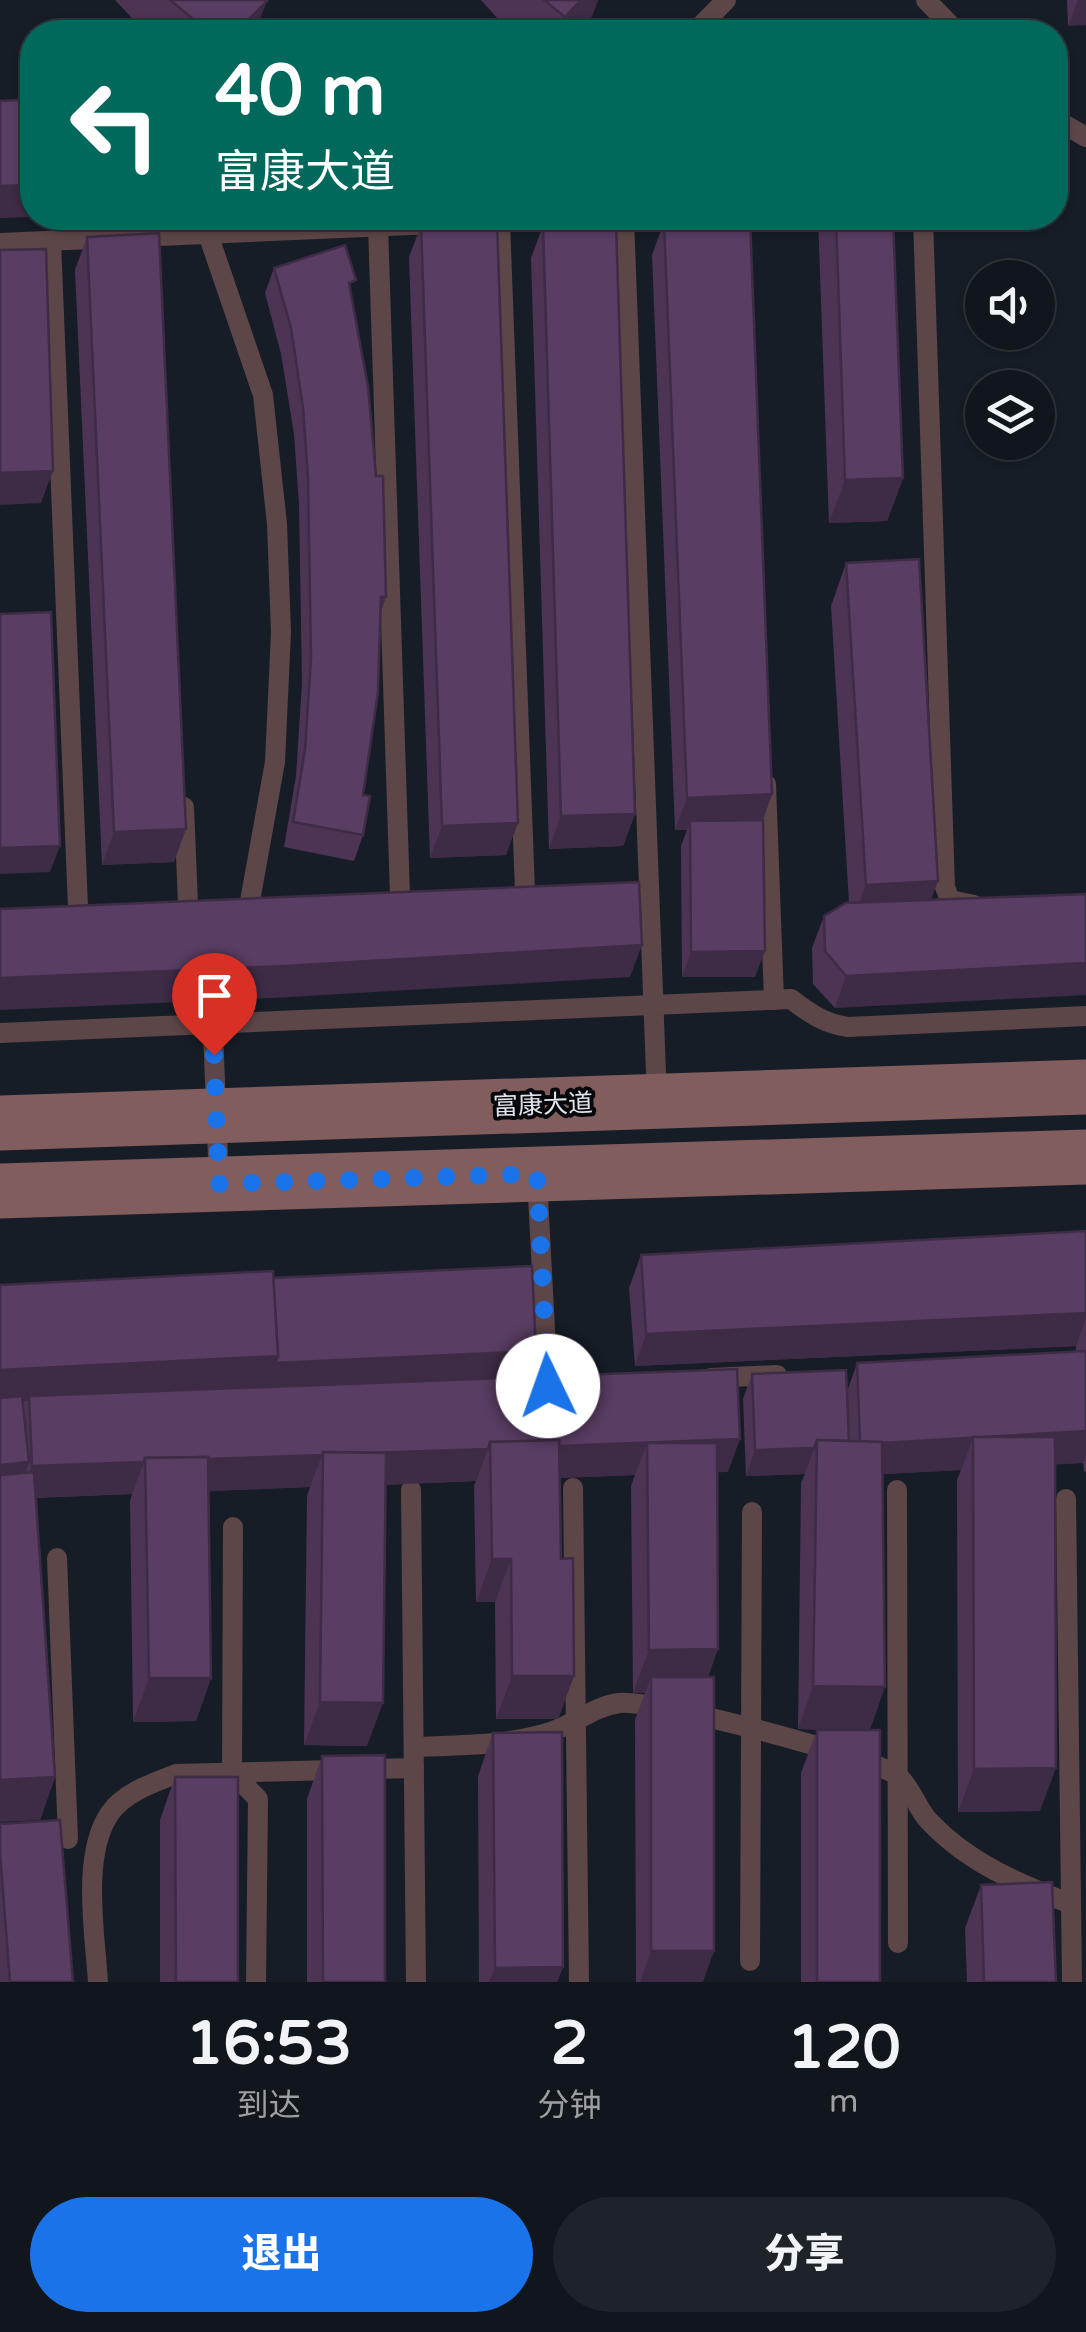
<!DOCTYPE html>
<html lang="zh">
<meta charset="utf-8">
<style>
body{margin:0;font-family:"Varela Round","Noto Sans SC",sans-serif;background:#1e2329;color:#f1f3f6;height:100vh;display:flex;flex-direction:column;font-size:38px;white-space:nowrap}
*{box-sizing:border-box;margin:0}
p{font-size:32px;color:#9c9fa3}
.icon{flex:none;width:55px;height:55px;fill:none;stroke:currentColor;stroke-width:2;stroke-linecap:round;stroke-linejoin:round}
.map{position:relative;height:1982px;overflow:hidden}
.details{display:flex;flex-direction:column;background:#10161c;flex:1}
.details>*{flex:none}
.hud{position:absolute;left:20px;top:20px;width:1048px;height:210px;border-radius:40px;box-shadow:0 2px 8px #0004,0 0 0 2px #30353b;background:#00695c;color:#fff;overflow:hidden}
.controls{position:absolute;left:965px;top:260px;display:grid;gap:20px}
.controls a{display:grid;place-items:center;width:90px;height:90px;border-radius:50%;background:#10161c;box-shadow:0 2px 8px #0004,0 0 0 2px #30353b;font-size:50px}
.pin{position:absolute;display:grid;place-items:center;width:85px;height:85px;color:#fff;margin:-102px -42px;border-radius:50% 50% 50% 0;rotate:-45deg;box-shadow:0 0 10px #0007}
.pin .icon{rotate:45deg}
.me{position:absolute;width:110px;margin:-55px;rotate:357deg;stroke-linejoin:round;filter:drop-shadow(0 0 8px #0008)}
.turn{display:flex;align-items:center;gap:35px;height:210px;padding:0 30px;font-size:45px}
.turn .icon{width:130px;height:130px;stroke-width:2.5}
.turn b{display:block;font-size:70px;line-height:85px}
.eta{display:flex;justify-content:space-evenly;align-items:center;height:170px;text-align:center}
.eta b{font-size:60px;font-weight:800;line-height:70px}
.button{display:flex;gap:20px;margin-top:auto;padding:20px 30px}
.button a{flex:1;height:115px;border-radius:60px;background:#1a73e8;color:#fff;font-size:40px;font-weight:800;line-height:115px;text-align:center}
.button a+a{background:#1e2329;color:#f1f3f6}
.map>svg:first-child{display:block}
.lines{fill:none;stroke-linecap:round;stroke-linejoin:round}
.lane{stroke:#5d4647;stroke-width:20}
.secondary{stroke:#825d5e;stroke-width:55}
.wall{fill:#4d3455}
.shaded-wall{fill:#3e2b45}
.building{fill:#593d63;stroke:#3e2b45;stroke-width:2.5}
.route{stroke:#1a73e8;stroke-width:18;stroke-dasharray:0 32.4}
.labels{text-anchor:middle;dominant-baseline:central;stroke-width:8;stroke-linejoin:round;paint-order:stroke}
.street-label{font-size:25px;fill:#e1e6ed;stroke:#05070b}
</style>
<div class="map">
<svg width="1086" height="1982" viewBox="0 0 1086 1982">
<rect width="100%" height="100%" fill="#161d26"/>
<g class="lines">
<g class="lane">
<path d="M926 0 957 32"/>
<path d="M695 32 726 0"/>
<path d="M1055 119 1086 137"/>
<path d="M624 218 657 1100"/>
<path d="M923 218 945 887 950 900 974 905"/>
<path d="M500 221 525 892"/>
<path d="M378 226 400 896"/>
<path d="M208 234 263 395 277 524 281 632 275 762 250 901"/>
<path d="M51 241 78 908"/>
<path d="M0 243 570 218"/>
<path d="M766 784 774 1000"/>
<path d="M184 807 188 904"/>
<path d="M212 1005 219 1183"/>
<path d="M0 1033 791 999C809 1013 825 1024 848 1027L1086 1016"/>
<path d="M537 1178 548 1386"/>
<path d="M711 1378 777 1375"/>
<path d="M573 1488 579 1982"/>
<path d="M411 1490 416 1982"/>
<path d="M897 1490 898 1943"/>
<path d="M1066 1499 1072 1982"/>
<path d="M233 1527 232 1772 258 1799 256 1982"/>
<path d="M57 1558 68 1839"/>
<path d="M414 1747C458 1745 507 1746 550 1732 574 1725 592 1707 619 1703 650 1698 873 1757 898 1776 911 1787 917 1808 928 1820 969 1864 1018 1883 1071 1904"/>
<path d="M750 1961 752 1512"/>
<path d="M98 1982C95 1934 81 1855 110 1813 125 1792 153 1783 176 1774L414 1768"/>
</g>
<g class="secondary">
<path d="M0 1123 1086 1087"/>
<path d="M0 1191 1086 1157"/>
</g>
</g>
<g class="wall">
<path d="M115 0H266L255 32H145Z"/>
<path d="M481 0H598L592 16 576 32H515L499 20Z"/>
<path d="M1067 0H1086L1068 26Z"/>
<path d="M818 218H893L903 478 887 521 829 523Z"/>
<path d="M664 222 772 794 763 820 755 977H682L681 846 687 830H675L652 255Z"/>
<path d="M421 225 506 855 430 858 409 257Z"/>
<path d="M543 226 635 814 623 846 549 849 531 258Z"/>
<path d="M87 237 174 862 102 865 75 270Z"/>
<path d="M274 268 351 294 380 614 363 795V835L354 861 284 847 296 776 302 683 299 504 294 434 281 354 265 293Z"/>
<path d="M846 563 938 881 835 1008 813 984 812 948 824 916 849 903 831 606Z"/>
<path d="M1086 1231V1471L1084 1472 1083 1463 1055 1464 1040 1811 958 1812 957 1480 961 1470 882 1474 870 1730 880 1982H801V1773L817 1730H819L798 1729 801 1483 805 1474 746 1476 743 1399 752 1374 847 1392 857 1363 1076 1352V1346L635 1366 629 1288 641 1255Z"/>
<path d="M273 1278 536 1351 527 1376 728 1472H717L708 1677 703 1982H636L635 1720 645 1693H633L631 1486 635 1475 559 1478 561 1559 574 1676 558 1719H496L495 1602H476L474 1485 476 1481 385 1485 367 1746 304 1745 307 1496 310 1487 208 1491 211 1678 196 1721 133 1722 130 1501 132 1494 36 1498 55 1777 40 1820 0 1285Z"/>
<path d="M493 1733 563 1967 557 1982H479L478 1776Z"/>
<path d="M322 1756 385 1982H307V1799Z"/>
<path d="M175 1777 238 1982H160V1820Z"/>
<path d="M0 1824 73 1982H0Z"/>
<path d="M981 1885 1056 1982H967L965 1928Z"/>
</g>
<g class="shaded-wall">
<path d="M581 0H598L592 16 576 32H559L565 17Z"/>
<path d="M1078 0H1086V25L1068 26Z"/>
<path d="M267 1 255 32H236Z"/>
<path d="M32 185V217L0 218V186Z"/>
<path d="M53 471 41 503 0 505V473Z"/>
<path d="M903 478 887 521 829 523 845 480Z"/>
<path d="M381 597H386L377 622Z"/>
<path d="M772 794 760 827 690 821 687 830H675L687 798Z"/>
<path d="M635 814 623 846 549 849 561 816Z"/>
<path d="M518 823 506 855 430 858 442 826Z"/>
<path d="M186 829 174 862 102 865 114 832Z"/>
<path d="M60 846 50 872 0 874V848Z"/>
<path d="M938 881 922 924 850 928 866 885Z"/>
<path d="M642 945 630 977 273 998 0 1010V978Z"/>
<path d="M765 951 755 977H682L691 952Z"/>
<path d="M1086 963V995L835 1008 846 976Z"/>
<path d="M1086 1313V1318L1076 1346 635 1366 646 1334Z"/>
<path d="M536 1351 527 1376 266 1389 275 1363Z"/>
<path d="M278 1356 266 1389 29 1396 27 1401 0 1402V1370Z"/>
<path d="M1086 1431V1455L1083 1463 973 1469V1437L961 1470 848 1476 860 1444Z"/>
<path d="M740 1439 728 1472 647 1475V1443L635 1475 491 1481 490 1448Z"/>
<path d="M814 1448 805 1474 746 1476 755 1450Z"/>
<path d="M488 1449 476 1481 322 1487 323 1455Z"/>
<path d="M322 1455 310 1487 146 1494 145 1462Z"/>
<path d="M29 1462 17 1494 0 1496V1465Z"/>
<path d="M144 1462 132 1494 20 1498 32 1466Z"/>
<path d="M492 1559H511L495 1602H476Z"/>
<path d="M718 1649 703 1692 651 1677 645 1693H633L649 1650Z"/>
<path d="M512 1676H574L558 1719H496Z"/>
<path d="M149 1678H211L196 1721 133 1722Z"/>
<path d="M813 1686 885 1687 870 1730 798 1729Z"/>
<path d="M320 1702 383 1703 367 1746 304 1745Z"/>
<path d="M1056 1768 1040 1811 958 1812 974 1769Z"/>
<path d="M55 1777 40 1820 0 1822V1780Z"/>
<path d="M651 1951H714L703 1982H640Z"/>
<path d="M563 1967 557 1982H489L495 1968Z"/>
</g>
<g class="building">
<path d="M170 0H266L267 1 236 32H209Z"/>
<path d="M544 0H581L565 17Z"/>
<path d="M32 99V185L0 186V101Z"/>
<path d="M836 218H893L903 478 845 480Z"/>
<path d="M750 219 772 794 687 798 664 222Z"/>
<path d="M497 223 518 823 442 826 421 225Z"/>
<path d="M616 224 635 814 561 816 543 226Z"/>
<path d="M159 233 186 829 114 832 87 237Z"/>
<path d="M345 245 356 280 349 283 368 387 376 476H383L386 597H381L378 692 363 795 370 796 363 835 293 822 305 750 311 658 308 478 303 408 291 328 274 268Z"/>
<path d="M46 249 53 471 0 473V250Z"/>
<path d="M919 559 938 881 866 885 846 563Z"/>
<path d="M51 612 60 846 0 848V614Z"/>
<path d="M763 820 765 951 691 952 690 821Z"/>
<path d="M639 882 642 945 285 966 0 978V909Z"/>
<path d="M1086 894V963L846 976 825 951 824 916 846 903Z"/>
<path d="M1086 1231V1313L646 1334 641 1255Z"/>
<path d="M532 1266 536 1351 275 1363 278 1356 273 1278Z"/>
<path d="M273 1271 278 1356 0 1370V1285Z"/>
<path d="M1086 1351V1431L882 1443 860 1441 857 1363Z"/>
<path d="M737 1369 740 1439 559 1446V1440L490 1442 488 1449 368 1453 323 1452V1455L208 1459V1457L145 1458 144 1462 32 1466 29 1396Z"/>
<path d="M846 1370 849 1441 817 1440 814 1448 755 1450 752 1374Z"/>
<path d="M22 1396 29 1462 0 1465V1398Z"/>
<path d="M973 1437H1055L1056 1768 974 1769Z"/>
<path d="M559 1440 561 1559 573 1558 574 1676H512L511 1559H492L490 1442Z"/>
<path d="M817 1440 882 1442 885 1687 813 1686Z"/>
<path d="M647 1443H717L718 1649 649 1650Z"/>
<path d="M323 1452 386 1453 383 1703 320 1702Z"/>
<path d="M208 1457 211 1678H149L145 1458Z"/>
<path d="M34 1472 55 1777 0 1780V1475Z"/>
<rect x="651" y="1677" width="63" height="274"/>
<rect x="817" y="1730" width="63" height="252"/>
<path d="M562 1732 563 1967 495 1968 493 1733Z"/>
<path d="M385 1755V1982H323L322 1756Z"/>
<path d="M175 1777H238V1982H176Z"/>
<path d="M60 1820 73 1982H10L0 1853V1824Z"/>
<path d="M1052 1882 1056 1982H984L981 1885Z"/>
</g>
<g class="lines">
<path class="route" d="M214 1055 219 1184 537 1174 548 1386"/>
</g>
<g class="labels">
<g class="street-label">
<text transform="translate(543 1105) rotate(-2)">富康大道</text>
</g>
</g>
</svg>
<div class="controls">
<a><svg class="icon" aria-label="sound" viewBox="0 0 24 24"><path d="M4 9h4l5-4v14l-5-4H4zM17 9q2 3 0 6"/></svg></a>
<a><svg class="icon" aria-label="layers" viewBox="0 0 24 24"><path d="M12 4l9 5-9 5-9-5zM3 14l9 5 9-5"/></svg></a>
</div>
<div class="pin" style="left:214px;top:1055px;background:#d93025"><svg class="icon" aria-label="arrive" viewBox="0 0 24 24"><path d="M6 21V4h12l-3 4 3 4H6"/></svg></div>
<svg class="me" style="left:548px;top:1386px" viewBox="-20 -20 40 40"><circle r="19" fill="#fff"/><path d="M0-13L10 11 0 6-10 11z" fill="#1a73e8"/></svg>
<div class="hud">
<div class="turn"><svg class="icon" aria-label="left" viewBox="0 0 24 24"><path d="M17 20v-9H6M10 6l-5 5 5 5"/></svg><div><b>40 m</b>富康大道</div></div>
</div>
</div>
<section class="details">
<div class="eta">
<div><b>16:53</b><p>到达</p></div>
<div><b>2</b><p>分钟</p></div>
<div><b>120</b><p>m</p></div>
</div>
<div class="button"><a>退出</a><a>分享</a></div>
</section>
